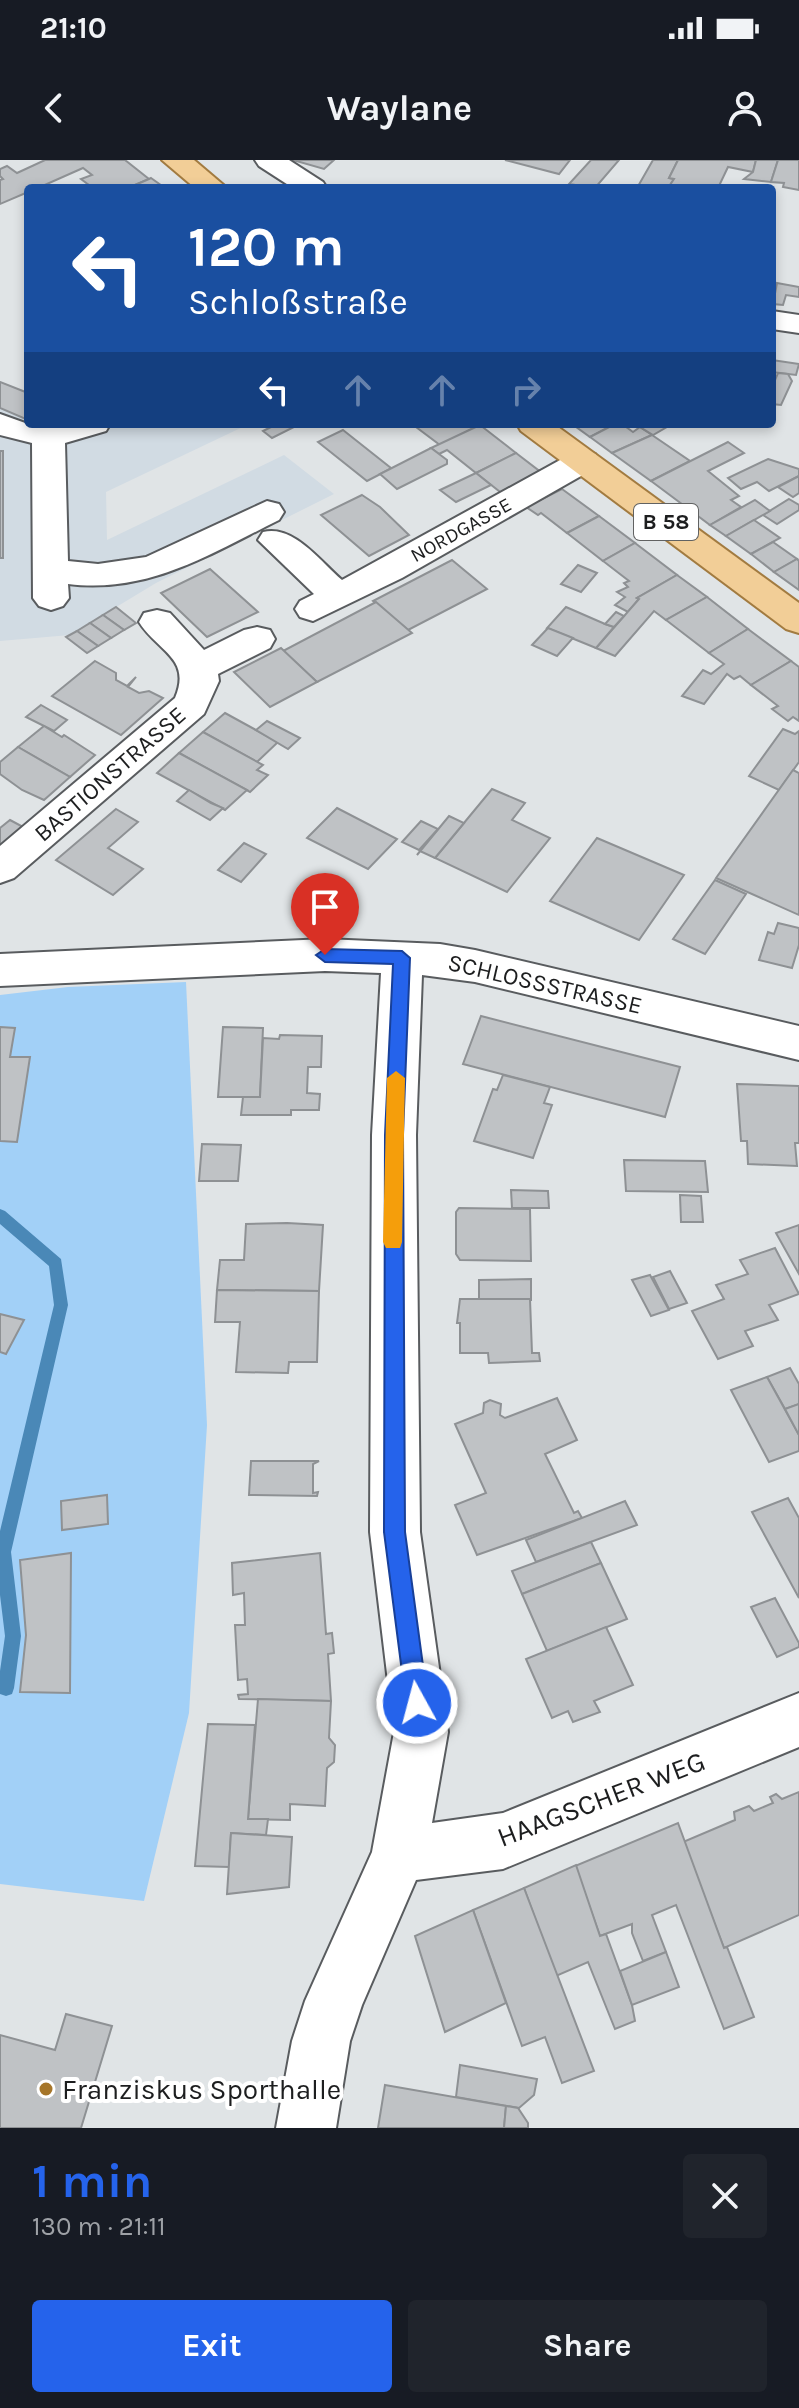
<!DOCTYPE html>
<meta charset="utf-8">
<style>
body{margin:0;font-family:Karla,sans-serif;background:#20242c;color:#f1f3f6;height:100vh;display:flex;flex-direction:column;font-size:30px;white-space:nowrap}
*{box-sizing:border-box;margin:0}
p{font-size:26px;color:#9ea1a6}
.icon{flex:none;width:44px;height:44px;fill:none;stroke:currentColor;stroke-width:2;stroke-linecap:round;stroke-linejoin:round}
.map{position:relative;height:1968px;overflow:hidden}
.details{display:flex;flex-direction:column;background:#171b24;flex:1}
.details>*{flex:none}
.guide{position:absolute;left:24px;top:24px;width:752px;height:244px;border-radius:8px;box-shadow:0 4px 12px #0003;background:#1a4fa0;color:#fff;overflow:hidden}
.pin{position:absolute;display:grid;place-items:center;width:68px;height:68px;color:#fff;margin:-82px -34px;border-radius:50% 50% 50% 0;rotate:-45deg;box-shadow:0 0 8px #0007}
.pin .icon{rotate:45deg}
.me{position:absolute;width:88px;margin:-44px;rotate:353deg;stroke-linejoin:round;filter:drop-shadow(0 0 6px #0008)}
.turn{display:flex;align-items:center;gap:28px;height:168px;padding:0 32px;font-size:36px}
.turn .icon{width:104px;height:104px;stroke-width:2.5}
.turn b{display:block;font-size:56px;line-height:68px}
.lanes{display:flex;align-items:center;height:76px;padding:0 32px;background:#0003;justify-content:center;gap:40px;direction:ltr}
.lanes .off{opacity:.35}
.round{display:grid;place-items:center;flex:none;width:84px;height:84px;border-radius:8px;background:#20242c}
.headline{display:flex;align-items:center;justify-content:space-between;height:136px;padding:0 32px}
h1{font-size:48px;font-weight:700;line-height:60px;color:#2563eb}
.action{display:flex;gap:16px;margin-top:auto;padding:16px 32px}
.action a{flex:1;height:92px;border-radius:8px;background:#2563eb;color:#fff;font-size:32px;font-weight:700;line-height:92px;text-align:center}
.action a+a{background:#20242c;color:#f1f3f6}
.status{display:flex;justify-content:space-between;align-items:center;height:56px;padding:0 40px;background:#171b24;direction:ltr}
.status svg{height:22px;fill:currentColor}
header{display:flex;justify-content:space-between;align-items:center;height:104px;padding:0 32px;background:#171b24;font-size:36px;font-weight:700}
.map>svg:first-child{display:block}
.built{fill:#d1dbe3}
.green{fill:#a2d0f7}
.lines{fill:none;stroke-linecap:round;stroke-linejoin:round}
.stream{fill:#4a88b7;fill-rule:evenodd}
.building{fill:#bfc2c5;stroke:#8e9194;stroke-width:2}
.minor-casing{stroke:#595c5f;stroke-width:4}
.major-casing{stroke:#a27b40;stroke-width:4}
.minor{fill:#fff;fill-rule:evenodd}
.major{fill:#f2ce97;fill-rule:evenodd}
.route{fill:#2563eb;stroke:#184099;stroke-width:2}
.slow{fill:#f59e0b}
.poi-dot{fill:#a6762a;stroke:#fff;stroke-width:3}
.labels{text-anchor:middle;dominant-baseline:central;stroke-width:8;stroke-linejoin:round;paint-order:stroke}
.far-street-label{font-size:20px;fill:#1d1e1f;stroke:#fff}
.shield{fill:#fff;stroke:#616262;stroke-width:2}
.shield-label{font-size:22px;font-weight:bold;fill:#1d1e1f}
.street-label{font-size:24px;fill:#1d1e1f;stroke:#fff}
.near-street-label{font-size:28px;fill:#1d1e1f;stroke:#fff}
.near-poi-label{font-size:28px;fill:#1d1e1f;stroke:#fff;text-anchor:start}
</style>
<div class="status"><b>21:10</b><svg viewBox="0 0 49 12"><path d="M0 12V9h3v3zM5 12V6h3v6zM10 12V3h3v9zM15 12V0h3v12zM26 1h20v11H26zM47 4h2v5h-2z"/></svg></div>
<header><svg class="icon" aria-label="back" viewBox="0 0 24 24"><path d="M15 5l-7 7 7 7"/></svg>Waylane<svg class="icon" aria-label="person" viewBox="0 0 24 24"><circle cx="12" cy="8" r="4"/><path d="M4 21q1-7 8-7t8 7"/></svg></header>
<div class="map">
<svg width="799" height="1968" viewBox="0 0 799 1968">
<rect width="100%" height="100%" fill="#e0e4e6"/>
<path class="built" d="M0 222 28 233V264H249L106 332 107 380 284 295 334 334 156 423 70 475 0 481Z"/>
<path class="green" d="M186 822 207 1265 189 1553 144 1741 0 1724V835L68 827Z"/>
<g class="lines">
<path class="stream" d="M0 1049 5 1051 61 1099 68 1145 11 1392 21 1476 14 1528 12 1534 6 1536 0 1534V1511L5 1476 0 1435V1371L54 1145 49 1106 0 1064Z"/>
</g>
<g class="building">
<path d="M45 0H125L149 19 128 28H93L81 19 92 15 83 8 38 28H28V32L0 44V20L3 19 0 16V9L7 6 17 13Z"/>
<path d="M293 0H334L324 9Z"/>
<path d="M505 0H570L559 14Z"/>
<path d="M591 0H619L595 28 569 24Z"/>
<path d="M653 0H678L669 18 674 19 668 28H637Z"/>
<path d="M678 0H756L753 12 728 7 718 28H668L674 19 669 18Z"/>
<path d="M756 0H778L771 22 744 19 753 12Z"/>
<path d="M778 0H799V30L783 27 784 23 771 22Z"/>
<path d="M151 18 165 28H128L149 19Z"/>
<path d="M777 123 799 127V137L786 135 783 145 773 144Z"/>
<path d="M772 200 799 204 796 215 772 212Z"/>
<path d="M778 213 788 214 792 221 781 245 772 244V227Z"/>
<path d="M0 222 28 233V260L0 248Z"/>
<path d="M277 264H291L294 267 272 278 263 271Z"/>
<path d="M412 264H479L480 265 440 285Z"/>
<path d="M572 264H615L590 277Z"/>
<path d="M615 264H622L633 272 640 267 652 275 612 293 590 277Z"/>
<path d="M646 264H672L653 275 640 267Z"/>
<path d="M480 265 516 293 476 313 447 290 439 294 431 288Z"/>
<path d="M343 270 391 308H392L367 321 318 282Z"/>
<path d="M652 275 690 301 651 321 612 293Z"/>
<path d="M728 282 744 293 708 311 739 336 731 340 741 347 710 365 651 321Z"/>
<path d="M431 288 447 300V304L397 329 380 314Z"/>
<rect x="0" y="291" width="3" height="107"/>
<path d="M516 293 542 313 504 335 476 313Z"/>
<path d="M768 299 799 309V316L769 331 757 322 741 329 728 318Z"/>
<path d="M476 313 491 325 456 342 440 330Z"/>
<path d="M799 316V333L793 337 778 327Z"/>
<path d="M562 329 599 356 567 373 541 353 538 355 526 347Z"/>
<path d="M362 335 380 347 409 375 369 396 321 355Z"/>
<path d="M789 339 799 345V350L777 364 763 355Z"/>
<path d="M755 340 770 351 726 376 710 365Z"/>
<path d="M599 356 635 383 603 401 567 373Z"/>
<path d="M754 360 780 378 751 394 726 376Z"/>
<path d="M773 382 797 399 774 412 751 394Z"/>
<path d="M635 383 677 415 637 438 639 439 628 452 615 445 625 437 617 432 628 427 624 423 629 421 603 401Z"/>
<path d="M797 399 799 401V430L774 412Z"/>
<path d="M452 400 487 429 408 470 373 441Z"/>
<path d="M578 405 597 413 581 432 561 424Z"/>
<path d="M210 409 258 452 207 477 161 433Z"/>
<path d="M677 415 707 437 666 460 654 451 615 496 596 488 639 439 637 438Z"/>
<path d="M707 437 748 469 709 493 666 460Z"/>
<path d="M376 442 412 473 317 522 283 491Z"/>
<path d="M116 447 136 463 124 470 103 455Z"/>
<path d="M566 447 605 464 614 467 596 488 547 468Z"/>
<path d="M616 452 624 456 614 467 605 464Z"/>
<path d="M103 455 124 470 111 478 90 463Z"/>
<path d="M90 463 111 478 98 486 77 471Z"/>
<path d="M548 468 573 478 557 496 532 485Z"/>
<path d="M748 469 791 501 751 525 740 516 734 519 727 514 704 544 682 536 703 510 711 514 724 504 709 493Z"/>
<path d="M77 471 98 486 87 493 66 477Z"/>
<path d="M281 488 317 522 270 547 234 512Z"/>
<path d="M95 501 116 513V520L127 526 136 517 128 527 139 533 149 531 163 538 121 575 52 536Z"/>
<path d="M791 501 799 507V561L793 557 788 561 772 549 778 546 751 525Z"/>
<path d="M41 545 67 560 54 571 26 557Z"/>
<path d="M225 553 256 570 278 582 257 602 203 572Z"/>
<path d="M267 561 300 578 288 589 256 570Z"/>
<path d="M44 566 62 577 64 575 95 595 70 617 18 587Z"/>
<path d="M783 569 795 574 799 571V602L779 630 749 616Z"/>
<path d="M203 572 263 605 257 610 268 615 250 632 179 593Z"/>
<path d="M18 587 70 617 44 640 22 630 0 614V602Z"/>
<path d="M179 593 247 630 225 650 157 613Z"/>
<path d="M793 610 799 613V755L716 718Z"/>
<path d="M492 629 525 643 512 660 550 678 507 732 435 698Z"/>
<path d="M189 630 211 643 223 648 210 660 177 641Z"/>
<path d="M337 648 397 679 368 709 307 678Z"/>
<path d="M116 649 138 662 108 688 143 709 113 735 56 700Z"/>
<path d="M449 656 464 663 435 698 420 691 417 695Z"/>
<path d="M10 660 25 668 0 689V668Z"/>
<path d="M421 661 438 669 419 690 402 682Z"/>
<path d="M597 678 684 715 639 780 550 741Z"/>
<path d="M244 683 266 694 241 722 218 710Z"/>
<path d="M715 720 746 734 705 794 673 779Z"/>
<path d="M778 763 799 768V785L792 808 759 800 768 772 774 774Z"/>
<path d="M481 856 680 907 665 957 463 904Z"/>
<path d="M0 867 15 868 10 897H30L17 982 0 981Z"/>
<path d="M223 867 263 868 260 937H218Z"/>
<path d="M280 875 322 876 321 907H308L307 933 320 934 319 950H291V955H241L243 937H260L263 878 279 879Z"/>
<path d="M503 915 550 927 544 943 552 945 533 998 474 981 493 929 497 930Z"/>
<path d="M737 924 799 926V983H795L797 1006 748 1004 747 981H741Z"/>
<path d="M202 984 241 985 238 1021H199Z"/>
<path d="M624 1000 705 1001 708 1032 626 1031Z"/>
<path d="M511 1030 548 1031 549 1048H512Z"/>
<path d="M680 1035 701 1036 703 1062H681Z"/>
<path d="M459 1048 530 1049 531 1101 460 1100 456 1094V1052Z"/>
<path d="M287 1063 323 1065 319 1131 217 1130 220 1100H244L246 1064Z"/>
<path d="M799 1065V1114L776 1073Z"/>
<path d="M775 1088 799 1134 769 1145 778 1160 745 1171 753 1186 718 1199 692 1151 724 1139 716 1125 748 1114 740 1100Z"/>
<path d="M670 1111 687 1143 669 1149 653 1117Z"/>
<path d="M650 1115 669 1150 651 1156 632 1120Z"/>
<path d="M531 1119V1140L479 1139V1120Z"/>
<path d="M217 1130 319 1131 317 1202H289L288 1213 236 1212 240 1162H215Z"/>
<path d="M460 1139H530L532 1193H539L540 1201 489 1203 488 1193H460V1163H457Z"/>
<path d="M0 1154 24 1160 6 1194 0 1192Z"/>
<path d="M790 1208 799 1224V1244L785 1249 767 1217Z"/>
<path d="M767 1217 799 1275V1291L769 1302 731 1230Z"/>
<path d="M557 1238 577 1280 545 1294 574 1353 578 1351 582 1358 477 1395 455 1345 486 1333 455 1264 483 1253 484 1243 490 1240 501 1244 500 1255 505 1258Z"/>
<path d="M799 1244V1275L785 1249Z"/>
<path d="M251 1301H319L313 1304V1333L318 1332 317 1336 249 1335Z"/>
<path d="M107 1335 108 1364 62 1370 61 1341Z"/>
<path d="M788 1338 799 1358V1438L752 1352Z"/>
<path d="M625 1341 637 1365 536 1402 526 1380Z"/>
<path d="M591 1382 601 1403 522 1434 512 1411Z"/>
<path d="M71 1393 70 1533 20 1532 26 1475 20 1400Z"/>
<path d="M320 1393 326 1474 332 1473 334 1493 328 1494 331 1541 239 1539 238 1535 248 1534 247 1519 238 1520 235 1465H245L244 1433 233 1435 232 1403Z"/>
<path d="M601 1403 627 1459 547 1491 522 1434Z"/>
<path d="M775 1438 799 1483V1487L777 1497 751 1447Z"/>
<path d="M606 1467 633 1525 594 1541 600 1552 573 1562 568 1551 552 1558 526 1499Z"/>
<path d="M258 1539 331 1541 329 1578 335 1585 334 1602 327 1608 325 1646 290 1644V1660L248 1659Z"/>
<path d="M208 1564 255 1565 248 1659H268L266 1675 231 1673 229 1707 195 1706Z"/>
<path d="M799 1632V1755L724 1788 683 1682 735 1660 734 1652 749 1646 754 1651 773 1643 770 1637 776 1634 782 1639Z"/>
<path d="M678 1663 724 1788 727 1787 754 1857 724 1869 676 1745 652 1755 666 1792 643 1801 632 1773V1764L600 1776 575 1706Z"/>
<path d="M231 1673 292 1677 289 1727 227 1734Z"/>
<path d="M576 1705 600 1776 606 1774 632 1845 635 1861 615 1869 588 1802 556 1816 524 1728Z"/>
<path d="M524 1728 594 1911 562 1923 545 1877 522 1886 473 1750Z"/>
<path d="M473 1750 506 1843 445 1872 415 1776Z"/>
<path d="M666 1792 679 1827 632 1845 620 1811Z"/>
<path d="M66 1854 112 1866 81 1968H0V1875L55 1890Z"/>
<path d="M460 1905 537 1919 534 1935 519 1948 456 1937Z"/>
<path d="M385 1925 506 1946 504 1968H378Z"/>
<path d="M506 1946 518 1948 528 1963V1968H504Z"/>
</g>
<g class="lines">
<g class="minor-casing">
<g id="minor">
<path d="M255 0H289L323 22 327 28H293L259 6Z"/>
<path d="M772 151 799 155V173L772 169Z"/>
<path d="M0 254 28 264H110L106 271 65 283 68 401 98 404 146 397 267 341 279 344 284 352 279 360C210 394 149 434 68 424L69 438 63 446 51 450 39 446 33 438 32 283 0 275Z"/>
<path d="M583 291 595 294 600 301 595 308 402 418 313 461 300 457 295 449 300 441 314 434 258 380 263 372C293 364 320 401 342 420L571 294Z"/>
<path d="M157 450 170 453 204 490 244 470 257 467 270 470 275 479 270 488 218 514 219 521 204 554 14 718 0 723V686L175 538C192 498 158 492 139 462L144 453Z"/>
<path d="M325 779 440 784 475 790 799 866V900L475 822 422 815 416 975 420 1372 448 1572 432 1663 503 1653 799 1533V1587L503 1709 416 1720 362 1845 350 1881 336 1968H276L292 1881 305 1841 372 1692 394 1572 370 1372 372 975 381 813 325 811 0 826V794Z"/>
</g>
</g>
<g class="major-casing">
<g id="major">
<path d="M162 0H194L227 28H195Z"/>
<path d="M517 264H554L799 443V473L786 469 521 271Z"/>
</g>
</g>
<use href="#minor" class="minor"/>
<use href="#major" class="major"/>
</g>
<path class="route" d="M325 789 402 791 410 798 403 975 405 1372 428 1543 425 1551 417 1554 409 1551 406 1543 384 1372 385 975 393 804 325 802 316 795Z"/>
<path class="slow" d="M396 911 405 918 402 1082 400 1088H386L383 1082 387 918Z"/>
<circle class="poi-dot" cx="46" cy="1929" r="8"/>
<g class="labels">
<g class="far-street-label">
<text transform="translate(461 370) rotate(-29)">NORDGASSE</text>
</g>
<rect class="shield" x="634" y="344" width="64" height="36" rx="6"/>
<g class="shield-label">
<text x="666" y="362">B 58</text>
</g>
<g class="street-label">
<text transform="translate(110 614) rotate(-41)">BASTIONSTRASSE</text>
<text transform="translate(545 824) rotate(13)">SCHLOSSSTRASSE</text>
</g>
<g class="near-street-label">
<text transform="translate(601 1639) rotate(-21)">HAAGSCHER WEG</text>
</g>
<g class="near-poi-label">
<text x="62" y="1929">Franziskus Sporthalle</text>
</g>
</g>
</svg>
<div class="pin" style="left:325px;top:795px;background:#d93025"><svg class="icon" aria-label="arrive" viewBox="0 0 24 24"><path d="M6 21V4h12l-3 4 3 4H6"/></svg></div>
<svg class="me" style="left:417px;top:1543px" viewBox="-20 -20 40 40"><circle r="17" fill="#2563eb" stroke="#fff" stroke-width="3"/><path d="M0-11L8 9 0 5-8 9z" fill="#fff"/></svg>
<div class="guide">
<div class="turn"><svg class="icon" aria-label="left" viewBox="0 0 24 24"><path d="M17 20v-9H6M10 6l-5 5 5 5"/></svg><div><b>120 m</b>Schloßstraße</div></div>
<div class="lanes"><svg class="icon" aria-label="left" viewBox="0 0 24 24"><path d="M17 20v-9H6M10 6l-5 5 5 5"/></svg><svg class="icon off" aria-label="ahead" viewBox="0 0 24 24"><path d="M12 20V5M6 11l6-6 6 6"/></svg><svg class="icon off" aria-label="ahead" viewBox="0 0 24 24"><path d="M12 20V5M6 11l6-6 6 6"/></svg><svg class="icon off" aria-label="right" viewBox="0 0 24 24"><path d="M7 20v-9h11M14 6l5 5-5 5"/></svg></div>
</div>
</div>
<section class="details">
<div class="headline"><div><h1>1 min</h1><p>130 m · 21:11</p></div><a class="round"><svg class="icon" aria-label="close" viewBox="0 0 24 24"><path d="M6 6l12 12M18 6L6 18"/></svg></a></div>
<div class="action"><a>Exit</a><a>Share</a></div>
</section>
